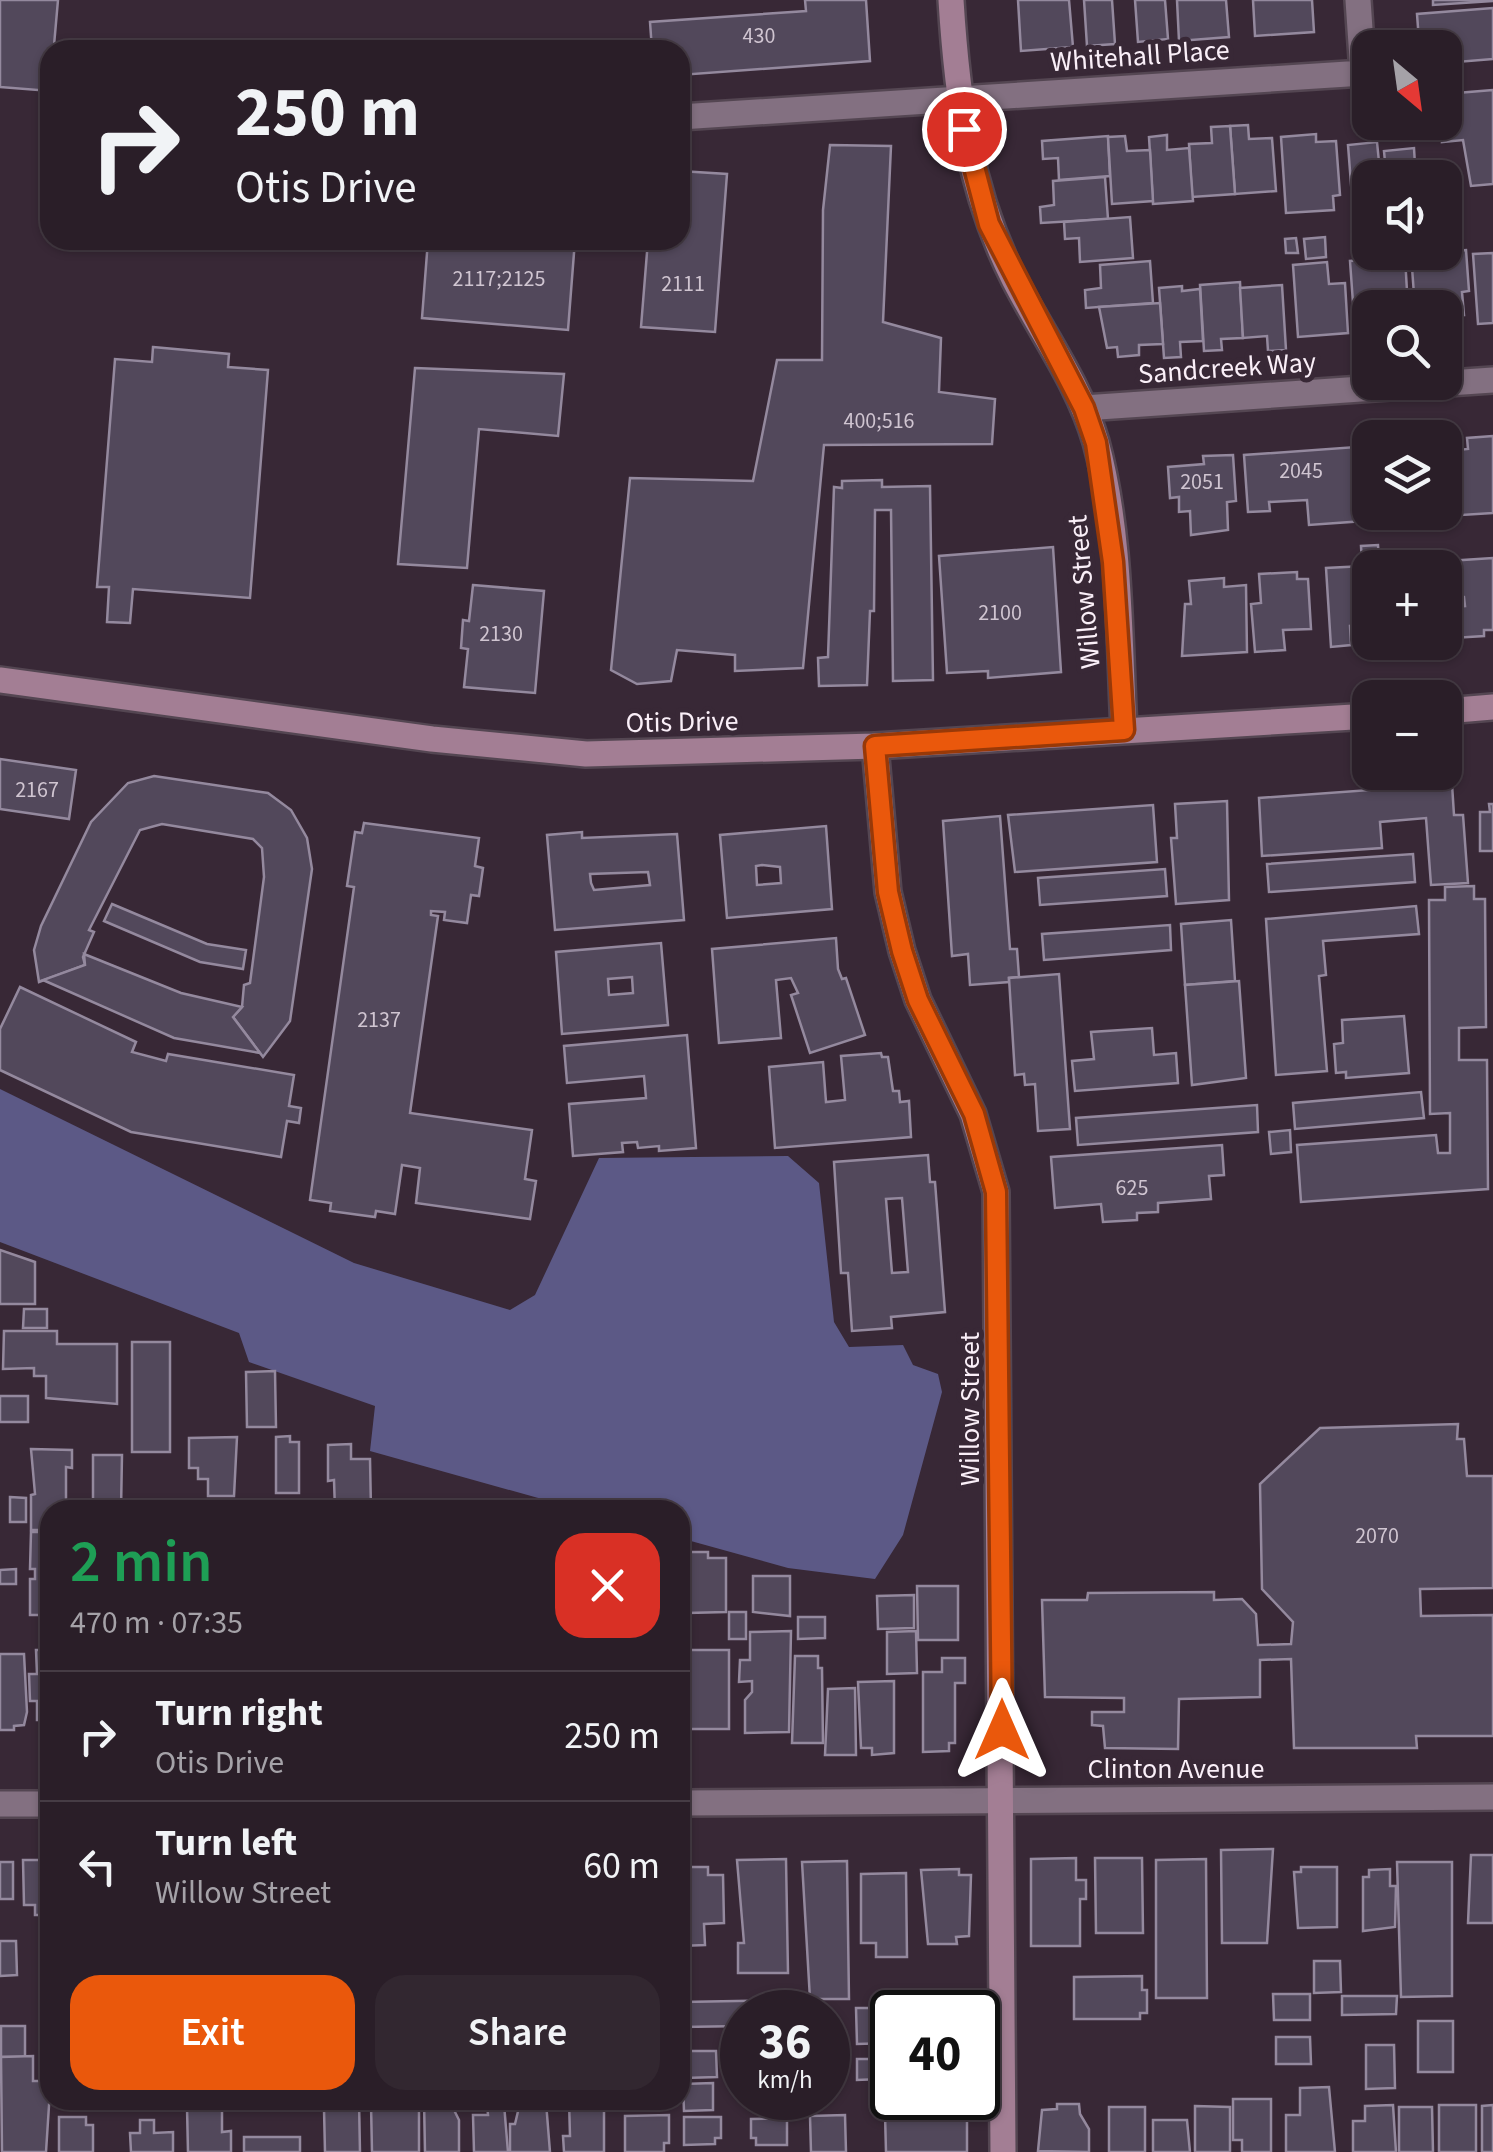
<!DOCTYPE html>
<meta charset="utf-8">
<style>
body{margin:0;font-family:"Source Sans 3",sans-serif;background:#322730;color:#f1f3f6;height:100vh;display:flex;flex-direction:column;font-size:38px;white-space:nowrap}
*{box-sizing:border-box;margin:0}
p{font-size:32px;color:#a5a2a8}
.icon{flex:none;width:55px;height:55px;fill:none;stroke:currentColor;stroke-width:2;stroke-linecap:round;stroke-linejoin:round}
.map{position:relative;flex:1;overflow:hidden}
.sheet{position:absolute;left:40px;top:1500px;width:650px;height:610px;display:flex;flex-direction:column;background:#2a1e28;border-radius:30px;box-shadow:0 2px 8px #0004,0 0 0 2px #463c45}
.sheet>*{flex:none}
.guide{position:absolute;left:40px;top:40px;width:650px;height:210px;border-radius:30px;box-shadow:0 2px 8px #0004,0 0 0 2px #463c45;background:#2a1e28;color:#f1f3f6;overflow:hidden}
.needle{width:65px;rotate:151deg}
.tools{position:absolute;left:1352px;top:30px;display:grid;gap:20px}
.tools a{display:grid;place-items:center;width:110px;height:110px;border-radius:20px;background:#2a1e28;box-shadow:0 2px 8px #0004,0 0 0 2px #463c45;font-size:50px}
.speed{position:absolute;left:720px;top:1990px;display:flex;gap:20px;font-size:50px;font-weight:700;text-align:center}
.speed>*{display:grid;place-content:center;width:130px;height:130px;border-radius:50%;background:#2a1e28;box-shadow:0 2px 8px #0004,0 0 0 2px #463c45;line-height:1}
.speed small{font-size:25px;font-weight:400}
.speed .limit{border:5px solid #111;border-radius:15px;background:#fff;color:#111}
.pin{position:absolute;display:grid;place-items:center;width:85px;height:85px;color:#fff;margin:-42px;border:5px solid #fff;border-radius:50%;box-shadow:0 2px 10px #0007}
.me{position:absolute;width:110px;margin:-55px;rotate:0deg;stroke-linejoin:round;filter:drop-shadow(0 0 8px #0008)}
.turn{display:flex;align-items:center;gap:35px;height:210px;padding:0 30px;font-size:45px}
.turn .icon{width:130px;height:130px;stroke-width:2.5}
.turn b{display:block;font-size:70px;line-height:85px}
.round{display:grid;place-items:center;flex:none;width:105px;height:105px;border-radius:30px;background:#322730}
.overview{display:flex;align-items:center;justify-content:space-between;height:170px;padding:0 30px}
h1{font-size:60px;font-weight:600;line-height:75px;color:#1e9e55}
.cta{display:flex;gap:20px;margin-top:auto;padding:20px 30px}
.cta a{flex:1;height:115px;border-radius:30px;background:#ea580c;color:#fff;font-size:40px;font-weight:600;line-height:115px;text-align:center}
.cta a+a{background:#322730;color:#f1f3f6}
ul{padding:0;list-style:none}
li{display:flex;align-items:center;gap:30px;height:130px;padding:0 30px;border-top:2px solid #463c45}
li div{flex:1}
li b{display:block;font-size:38px}
li em{font-style:normal}
.map>svg:first-child{display:block}
.water{fill:#5c5986}
.building{fill:#52485b;stroke:#94899e;stroke-width:2.5;fill-rule:evenodd}
.lines{fill:none;stroke-linecap:round;stroke-linejoin:round}
.street-casing{stroke:#544652;stroke-width:30}
.secondary-casing{stroke:#544652;stroke-width:30}
.street{stroke:#837081;stroke-width:25}
.secondary{stroke:#a37e94;stroke-width:25}
.route-casing{stroke:#983908;stroke-width:25}
.route{stroke:#ea580c;stroke-width:18}
.labels{text-anchor:middle;dominant-baseline:central;stroke-width:10;stroke-linejoin:round;paint-order:stroke}
.number-label{font-size:22px;fill:#d0c5d1}
.street-label{font-size:28px;fill:#faeff8;stroke:#382836}
</style>
<div class="map">
<svg width="1493" height="2152" viewBox="0 0 1493 2152">
<rect width="100%" height="100%" fill="#382836"/>
<path class="water" d="M0 1089 354 1263 510 1310 535 1295 599 1158 788 1156 819 1183 834 1322 849 1347 903 1345 913 1365 938 1374 942 1392 903 1535 875 1579 788 1568 680 1538V1510H581L370 1451 375 1406 249 1362 239 1333 0 1242Z"/>
<g class="building">
<path d="M0 0H58L50 91 0 87Z"/>
<path d="M805 0H866L870 61 680 75V50H652L650 22 806 11Z"/>
<path d="M1018 0H1069L1073 47 1021 51Z"/>
<path d="M1084 0H1112L1115 44 1087 46Z"/>
<path d="M1135 0H1165L1168 39 1138 42Z"/>
<path d="M1177 0H1226L1229 37 1179 41Z"/>
<path d="M1253 0H1312L1314 32 1255 36Z"/>
<path d="M1433 0H1493V1L1433 5Z"/>
<path d="M1493 8V59L1445 63V48H1438V39L1419 41 1417 14Z"/>
<path d="M1493 90V184L1471 186 1463 140 1442 142 1445 94Z"/>
<path d="M1248 125 1249 139 1272 138 1276 191 1235 194 1230 126Z"/>
<path d="M1230 126 1235 194 1192 197 1189 144 1212 143 1211 127Z"/>
<path d="M1316 134V142L1336 141 1340 195 1333 196 1334 210 1286 213 1281 137Z"/>
<path d="M1167 135V150L1189 148 1193 201 1153 204 1149 137Z"/>
<path d="M1108 136 1110 176 1059 180 1058 158 1043 159 1042 141Z"/>
<path d="M1125 136 1127 151 1150 150 1153 201 1112 204 1108 137Z"/>
<path d="M1377 142 1379 162H1385L1384 151 1414 148 1415 165 1422 164 1423 178H1370V209L1353 210 1348 145Z"/>
<path d="M830 145 891 146 883 322 941 338 939 392 995 399 992 444 824 445 803 668 735 671V655L677 650 671 681 637 684 611 670 630 478 753 481 777 360H822L823 210Z"/>
<path d="M680 171 727 174 715 332 641 327 648 240H680Z"/>
<path d="M1105 177 1108 219 1041 223 1040 207 1054 205 1053 181Z"/>
<path d="M1130 217 1133 258 1080 262 1079 238 1065 239 1064 222Z"/>
<path d="M1325 237 1326 257 1306 259 1304 239Z"/>
<path d="M1296 238 1298 253H1286L1285 239Z"/>
<path d="M428 240H575L568 330 422 318Z"/>
<path d="M1466 250 1469 291 1462 292 1464 315 1447 316 1445 327V308H1415L1411 254Z"/>
<path d="M1493 253V323L1478 324 1473 254Z"/>
<path d="M1405 257 1408 308H1370V330L1355 331 1350 261Z"/>
<path d="M1150 261 1153 303 1086 308 1085 290 1101 288 1100 265Z"/>
<path d="M1327 262 1329 284 1345 283 1348 333 1298 337 1293 265Z"/>
<path d="M1240 282 1243 338 1221 339 1222 350 1204 351 1200 285Z"/>
<path d="M1282 285 1286 350 1268 351 1267 336 1243 338 1240 288Z"/>
<path d="M1182 286V291L1200 289 1203 341 1180 342 1181 357 1164 358 1159 288Z"/>
<path d="M1160 303 1163 344 1139 345V355L1118 357 1117 347 1107 348 1099 307Z"/>
<path d="M153 347 229 354 228 367 268 370 250 598 133 589 130 623 107 622 109 587H97L115 359 152 362Z"/>
<path d="M415 368 564 374 558 436 479 429 467 568 398 564Z"/>
<path d="M1493 436V513L1446 516 1448 451 1468 449 1467 438Z"/>
<path d="M1356 447 1364 521 1309 525 1307 500 1269 502 1270 511 1248 512 1244 455Z"/>
<path d="M1233 455 1236 501 1227 502 1228 530 1191 535 1190 511 1179 512V497L1170 498 1168 467 1204 464 1203 456Z"/>
<path d="M882 480V487L930 486 933 680 893 681 891 510H875L874 611H870L867 685 819 686 818 658 828 657 834 487 842 488V481Z"/>
<path d="M1378 545 1379 562 1362 564 1361 546Z"/>
<path d="M1053 547 1061 672 988 678V671L947 673 939 556Z"/>
<path d="M1493 558V630H1484V636L1453 638 1451 607 1465 606 1464 597 1450 598 1448 561Z"/>
<path d="M1364 566 1370 624 1350 626 1351 645 1331 647 1326 568Z"/>
<path d="M1297 572V579H1308L1311 629 1283 630 1285 650 1255 652 1251 604 1261 603 1259 574Z"/>
<path d="M1224 578V587L1246 585 1247 652 1182 656 1185 604H1191L1189 581Z"/>
<path d="M473 585 544 591 535 693 464 687 468 649 461 648 463 620 469 621Z"/>
<path d="M0 759 76 770 69 819 0 809Z"/>
<path d="M154 776 268 793 291 810 307 838 312 869 290 1021 263 1057 233 1017 242 1007 244 985 250 983 264 877 262 848 253 839 162 824 140 830 89 930 94 932 83 957 85 965 39 982 34 950 41 926 91 822 128 783Z"/>
<path d="M1452 784 1454 815H1463L1468 883 1431 885 1426 818 1380 822 1382 848 1262 856 1259 798Z"/>
<path d="M1227 801 1229 900 1176 904 1171 838H1177L1175 804Z"/>
<path d="M1489 804H1493V851H1480V812H1490Z"/>
<path d="M1153 805 1157 862 1015 872 1008 815Z"/>
<path d="M1000 816 1010 949H1017L1019 977 1009 978V982L970 985 968 954 952 956 943 821Z"/>
<path d="M364 823 479 838 475 866 483 868 479 896 471 895 467 923 444 920 445 912 431 911V915L438 916 410 1113 532 1130 525 1179 536 1181 530 1219 416 1203 420 1168 402 1165 395 1214 376 1211 375 1217 330 1211 331 1203 310 1200 354 887 347 886 355 832 362 833Z"/>
<path d="M826 826 832 909 727 918 720 835ZM762 865 780 867 781 883 757 885 756 866Z"/>
<path d="M582 832V838L677 834 684 920 555 930 547 835ZM648 872 650 885 594 890 591 883 590 874Z"/>
<path d="M1413 854 1415 882 1269 892 1267 864Z"/>
<path d="M1165 869 1167 896 1040 905 1038 878Z"/>
<path d="M1474 886V899H1485L1486 1027 1459 1028V1060H1487L1488 1189 1301 1202 1297 1145 1436 1135 1438 1153H1450V1113L1430 1114 1429 900H1445V887Z"/>
<path d="M112 904 207 944 246 950 243 969 200 962 104 921Z"/>
<path d="M1416 906 1419 934 1323 941 1326 975 1319 976 1327 1071 1276 1075 1266 919Z"/>
<path d="M1231 920 1235 981 1185 985 1181 924Z"/>
<path d="M1170 925 1171 950 1044 960 1042 934Z"/>
<path d="M836 938 838 969 842 979 846 978 865 1035 810 1053 791 995 798 993 791 978 776 980 781 1038 719 1043 712 949Z"/>
<path d="M661 943 668 1025 562 1034 556 952ZM632 977 633 993 609 995 608 979Z"/>
<path d="M84 954 181 993 242 1007 233 1017 260 1053 174 1038 43 980 85 965Z"/>
<path d="M1059 974 1070 1129 1038 1131 1035 1084 1025 1085 1024 1074 1015 1075 1009 978Z"/>
<path d="M1239 981 1246 1078 1192 1085 1185 985Z"/>
<path d="M20 987 136 1042 132 1052 166 1061 168 1054 294 1075 289 1106 301 1108 299 1123 287 1121 281 1157 131 1132 0 1070V1029Z"/>
<path d="M1404 1016 1409 1073 1346 1078V1072L1336 1073 1334 1044 1343 1043 1342 1020Z"/>
<path d="M1152 1028 1154 1055 1176 1053 1178 1083 1075 1091 1072 1061 1094 1059 1091 1032Z"/>
<path d="M687 1035 696 1148 659 1151V1146L638 1148 637 1142 622 1143 623 1152 573 1156 569 1104 646 1098 644 1076 567 1083 564 1046Z"/>
<path d="M881 1053 882 1057H888L893 1091H899L900 1102 909 1101 911 1137 775 1148 769 1067 823 1062 826 1102 845 1100 841 1056Z"/>
<path d="M1421 1092 1424 1118 1295 1129 1293 1103Z"/>
<path d="M1257 1105 1258 1132 1078 1145 1076 1118Z"/>
<path d="M1290 1130 1291 1152 1271 1154 1269 1132Z"/>
<path d="M1222 1145 1224 1175 1209 1176 1211 1199 1158 1203V1212L1137 1213V1220L1103 1222 1101 1204 1055 1208 1051 1157Z"/>
<path d="M928 1155 930 1182H935L945 1312 891 1317 892 1328 852 1331 848 1273H841L834 1162ZM902 1198 908 1272 892 1273 886 1199Z"/>
<path d="M0 1250 35 1262V1304H0Z"/>
<path d="M24 1309H47V1328H23Z"/>
<path d="M4 1331H57V1344H117V1404L46 1398V1376H34V1368L3 1369Z"/>
<rect x="132" y="1342" width="38" height="110"/>
<path d="M275 1371 276 1427H247L246 1372Z"/>
<rect x="0" y="1396" width="28" height="26"/>
<path d="M1458 1424 1457 1439H1464L1467 1476H1493V1588L1420 1589 1421 1616 1493 1615V1736H1416L1417 1748H1294L1291 1659 1260 1660V1697L1179 1699 1178 1749 1105 1748 1103 1726 1092 1725V1712H1124V1698L1045 1697 1042 1600H1087L1088 1593 1214 1592V1600L1242 1599 1256 1614 1258 1645 1291 1644 1293 1622 1262 1589 1260 1484 1320 1428Z"/>
<path d="M290 1436V1442H299V1493H276V1437Z"/>
<path d="M237 1437 234 1496H208V1479H198V1468H189V1438Z"/>
<path d="M351 1444V1459H370L371 1510H335L334 1480 328 1481V1445Z"/>
<path d="M31 1449 72 1450V1468L66 1467V1510H50V1530H31V1495L35 1494Z"/>
<path d="M93 1455H122L121 1510H93Z"/>
<path d="M10 1497 26 1498V1522H10Z"/>
<path d="M31 1532H50V1615H30V1579H35V1569H30Z"/>
<path d="M680 1546H689V1552H708V1558H726V1612L687 1613V1627H680Z"/>
<path d="M16 1569V1584H0V1570Z"/>
<path d="M753 1576H790V1616L753 1612Z"/>
<path d="M917 1586H958V1640H918Z"/>
<path d="M914 1595V1628L878 1629 877 1596Z"/>
<rect x="729" y="1612" width="17" height="27"/>
<path d="M798 1617H825V1638L798 1639Z"/>
<path d="M791 1631 789 1732 745 1733V1700L752 1692V1681L739 1682 740 1660H750V1632Z"/>
<path d="M916 1631 917 1673 887 1674V1632Z"/>
<path d="M49 1641 50 1720H37V1701H30L29 1674H37L36 1650H49Z"/>
<path d="M684 1650H729V1729H684V1707L680 1706Z"/>
<path d="M0 1654H24L27 1712 24 1725 14 1726V1730H0Z"/>
<path d="M795 1656H818V1668H822L823 1743H792Z"/>
<path d="M942 1658H965V1683H955V1743H949V1751L923 1752V1672H942Z"/>
<path d="M894 1681V1753L872 1755V1748H861L858 1682Z"/>
<path d="M855 1688 856 1755H825L828 1689Z"/>
<path d="M1273 1849 1267 1943H1222L1221 1850Z"/>
<path d="M1471 1855H1493V1923H1468Z"/>
<path d="M1076 1858V1880H1086V1899H1080V1946H1031V1859Z"/>
<path d="M1095 1858H1142L1143 1933H1096Z"/>
<path d="M786 1859 788 1973H738V1943H744L737 1860Z"/>
<path d="M1206 1859 1207 1998H1156V1860Z"/>
<path d="M23 1860H50V1915H35V1905H24Z"/>
<path d="M847 1861 849 1999H810L802 1862Z"/>
<rect x="0" y="1862" width="13" height="37"/>
<path d="M1397 1862H1452V1996L1401 1997Z"/>
<path d="M680 1867H708V1875H723L724 1923 704 1924 705 1945 680 1946Z"/>
<path d="M1301 1867H1337V1927L1298 1928 1294 1872H1301Z"/>
<path d="M959 1869V1875H971L969 1936 956 1937 957 1944H928L921 1870Z"/>
<path d="M1390 1869V1886H1396L1395 1927 1363 1931V1877H1369V1870Z"/>
<path d="M906 1873 907 1957H876V1943H861V1874Z"/>
<path d="M0 1941H16L17 1975 0 1976Z"/>
<path d="M1314 1961H1340L1341 1992 1314 1993Z"/>
<path d="M1142 1976V1990H1147V2013H1140V2019H1074V1977Z"/>
<path d="M1273 1994H1310V2020H1274Z"/>
<path d="M1342 1996H1397L1396 2014 1342 2015Z"/>
<path d="M787 2000V2012H742V2026L682 2027V2002Z"/>
<path d="M856 2008H885L892 2043 857 2044Z"/>
<rect x="1418" y="2021" width="35" height="51"/>
<rect x="1" y="2026" width="24" height="31"/>
<path d="M1276 2037H1310L1311 2064H1276Z"/>
<path d="M1366 2045H1394L1395 2088 1366 2089Z"/>
<path d="M683 2051H716L717 2077 684 2078Z"/>
<path d="M33 2056V2081H46V2089L50 2090 46 2152H2L1 2057Z"/>
<path d="M857 2059H881V2079L857 2080Z"/>
<path d="M713 2083V2110L684 2111 683 2084Z"/>
<path d="M1329 2087 1335 2152H1286V2115H1300V2088Z"/>
<rect x="758" y="2098" width="30" height="12"/>
<path d="M907 2098H962V2100L907 2106Z"/>
<path d="M1233 2099H1271V2152H1242V2140H1233Z"/>
<path d="M333 2100H359L360 2152H325L324 2109H333Z"/>
<path d="M424 2100H449L459 2120V2152H425Z"/>
<path d="M569 2100H604V2152H564L563 2136H570Z"/>
<path d="M546 2102 550 2152H510V2124H515L520 2103Z"/>
<path d="M419 2103V2152H372L371 2104Z"/>
<path d="M487 2104H504L508 2152H474L473 2115H488Z"/>
<path d="M1057 2104H1079L1080 2114 1089 2129V2152L1038 2151 1042 2110 1057 2109Z"/>
<path d="M1393 2105 1396 2152H1353V2121H1365V2106Z"/>
<rect x="1439" y="2105" width="37" height="47"/>
<path d="M1493 2105V2152H1482V2106Z"/>
<path d="M1195 2106 1230 2107V2152H1195Z"/>
<path d="M187 2107H222V2132L231 2131V2152H188Z"/>
<rect x="1109" y="2107" width="36" height="45"/>
<path d="M1399 2107H1432L1433 2152H1399Z"/>
<path d="M958 2113V2118H967V2152H886L885 2114Z"/>
<path d="M669 2115V2143H664V2152H625V2116Z"/>
<path d="M845 2115 846 2152H811L810 2116Z"/>
<path d="M59 2117H86V2125H93V2152H59Z"/>
<path d="M684 2117H721V2138H715V2144L684 2145Z"/>
<path d="M787 2118V2145H756V2138H751V2119Z"/>
<path d="M140 2120H154V2133L173 2132V2152H131L130 2133H140Z"/>
<path d="M1153 2120H1187L1190 2152H1153Z"/>
<rect x="244" y="2137" width="56" height="15"/>
</g>
<g class="lines">
<g class="street-casing">
<g id="street">
<path d="M680 117 1363 73 1358 0"/>
<path d="M1084 408 1493 380"/>
<path d="M680 1803 1493 1797"/>
<path d="M0 1804H50"/>
</g>
</g>
<g class="secondary-casing">
<g id="secondary">
<path d="M951 0C957 98 969 190 1014 279 1042 334 1079 383 1096 442 1121 533 1119 636 1124 729"/>
<path d="M0 680 432 739 586 754 875 746 1370 716"/>
<path d="M1445 711 1493 707"/>
<path d="M875 746 888 892 902 951 918 1000 973 1114 996 1192 1003 2152"/>
</g>
</g>
<use href="#street" class="street"/>
<use href="#secondary" class="secondary"/>
</g>
<g class="lines">
<g class="route-casing">
<path id="route" d="M964 129 989 224 1084 408 1096 443 1113 562 1124 730 875 746 888 892 902 951 918 1000 974 1114 996 1192 1002 1730"/>
</g>
<use href="#route" class="route"/>
</g>
<g class="labels">
<g class="number-label">
<text x="759" y="36">430</text>
<text x="499" y="279">2117;2125</text>
<text x="683" y="284">2111</text>
<text x="879" y="421">400;516</text>
<text x="1301" y="471">2045</text>
<text x="1202" y="482">2051</text>
<text x="1000" y="613">2100</text>
<text x="501" y="634">2130</text>
<text x="37" y="790">2167</text>
<text x="379" y="1020">2137</text>
<text x="1132" y="1188">625</text>
<text x="1377" y="1536">2070</text>
</g>
<g class="street-label">
<text transform="translate(1140 56) rotate(-4)">Whitehall Place</text>
<text transform="translate(1227 368) rotate(-4)">Sandcreek Way</text>
<text transform="translate(1084 592) rotate(-95)">Willow Street</text>
<text transform="translate(682 722) rotate(-1)">Otis Drive</text>
<text transform="translate(970 1409) rotate(-90)">Willow Street</text>
<text x="1176" y="1769">Clinton Avenue</text>
</g>
</g>
</svg>
<div class="tools">
<a><svg class="needle" viewBox="-14 -14 28 28"><path d="M0-13l5 13h-10z" fill="#e53935"/><path d="M0 13l5-13h-10z" fill="#a5a2a8"/></svg></a>
<a><svg class="icon" aria-label="sound" viewBox="0 0 24 24"><path d="M4 9h4l5-4v14l-5-4H4zM17 9q2 3 0 6"/></svg></a>
<a><svg class="icon" aria-label="search" viewBox="0 0 24 24"><circle cx="10" cy="10" r="6"/><path d="M15 15l6 6"/></svg></a>
<a><svg class="icon" aria-label="layers" viewBox="0 0 24 24"><path d="M12 4l9 5-9 5-9-5zM3 14l9 5 9-5"/></svg></a>
<a>+</a>
<a>−</a>
</div>
<div class="speed"><div>36<small>km/h</small></div><div class="limit">40</div></div>
<div class="pin" style="left:964px;top:129px;background:#d93025"><svg class="icon" aria-label="arrive" viewBox="0 0 24 24"><path d="M6 21V4h12l-3 4 3 4H6"/></svg></div>
<svg class="me" style="left:1002px;top:1730px" viewBox="-20 -20 40 40"><path d="M0-17L14 15 0 8-14 15z" fill="#ea580c" stroke="#fff" stroke-width="4"/></svg>
<div class="guide">
<div class="turn"><svg class="icon" aria-label="right" viewBox="0 0 24 24"><path d="M7 20v-9h11M14 6l5 5-5 5"/></svg><div><b>250 m</b>Otis Drive</div></div>
</div>
<section class="sheet">
<div class="overview"><div><h1>2 min</h1><p>470 m · 07:35</p></div><a class="round" style="background:#d93025;color:#fff"><svg class="icon" aria-label="close" viewBox="0 0 24 24"><path d="M6 6l12 12M18 6L6 18"/></svg></a></div>
<ul>
<li><svg class="icon" aria-label="right" viewBox="0 0 24 24"><path d="M7 20v-9h11M14 6l5 5-5 5"/></svg><div><b>Turn right</b><p>Otis Drive</p></div><em>250 m</em></li>
<li><svg class="icon" aria-label="left" viewBox="0 0 24 24"><path d="M17 20v-9H6M10 6l-5 5 5 5"/></svg><div><b>Turn left</b><p>Willow Street</p></div><em>60 m</em></li>
</ul>
<div class="cta"><a>Exit</a><a>Share</a></div>
</section>
</div>
